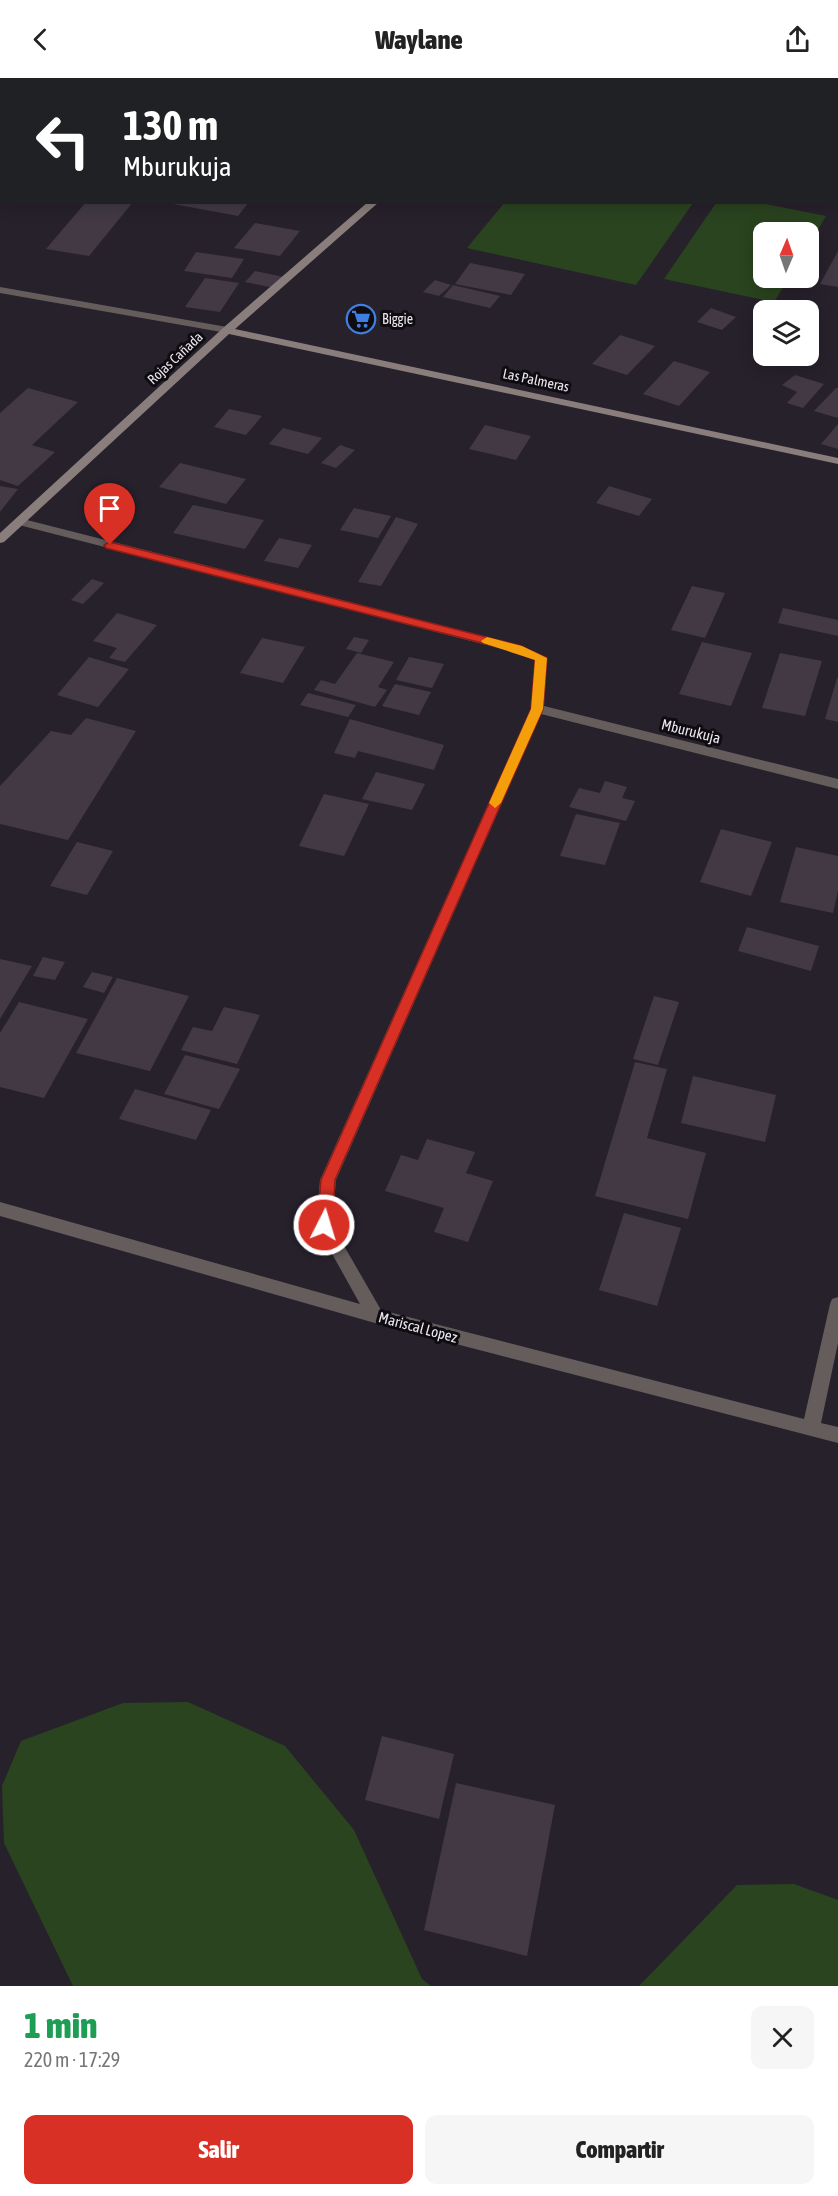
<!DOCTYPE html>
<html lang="es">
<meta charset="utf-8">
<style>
body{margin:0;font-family:"Asap Condensed",sans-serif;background:#f6f6f6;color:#222;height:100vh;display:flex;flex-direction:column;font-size:22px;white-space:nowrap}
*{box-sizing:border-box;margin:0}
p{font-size:20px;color:#767676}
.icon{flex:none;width:33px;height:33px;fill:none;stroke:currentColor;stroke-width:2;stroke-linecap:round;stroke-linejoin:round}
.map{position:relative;height:1908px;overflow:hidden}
.drawer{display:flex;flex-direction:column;background:#fff;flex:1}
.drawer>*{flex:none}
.banner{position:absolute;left:0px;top:0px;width:838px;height:126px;box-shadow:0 3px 15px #0003;background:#202124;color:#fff;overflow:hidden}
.needle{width:39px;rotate:2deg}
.controls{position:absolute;left:753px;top:144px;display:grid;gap:12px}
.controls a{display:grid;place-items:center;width:66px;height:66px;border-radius:12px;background:#fff;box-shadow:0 3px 15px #0003;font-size:30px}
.pin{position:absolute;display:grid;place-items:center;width:51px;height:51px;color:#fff;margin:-62px -26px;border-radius:50% 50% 50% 0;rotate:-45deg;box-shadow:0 0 6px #0007}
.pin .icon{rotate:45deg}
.me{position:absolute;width:66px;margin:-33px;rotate:5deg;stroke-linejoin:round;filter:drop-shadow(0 0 4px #0008)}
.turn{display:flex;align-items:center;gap:21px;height:126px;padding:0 24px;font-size:27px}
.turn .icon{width:78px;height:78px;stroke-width:2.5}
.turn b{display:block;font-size:42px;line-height:51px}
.round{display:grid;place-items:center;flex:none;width:63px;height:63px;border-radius:12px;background:#f6f6f6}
.headline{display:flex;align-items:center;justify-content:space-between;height:102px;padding:0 24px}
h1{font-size:36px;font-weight:800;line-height:45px;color:#1e9e55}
.action{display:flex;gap:12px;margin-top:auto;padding:12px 24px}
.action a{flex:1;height:69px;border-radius:12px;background:#d93025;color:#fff;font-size:24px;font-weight:800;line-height:69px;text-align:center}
.action a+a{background:#f6f6f6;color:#222}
header{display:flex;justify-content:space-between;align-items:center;height:78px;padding:0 24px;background:#fff;font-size:27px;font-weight:800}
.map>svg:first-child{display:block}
.green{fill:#2a441f}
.building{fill:#423944}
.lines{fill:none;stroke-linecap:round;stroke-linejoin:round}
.lane{fill:#655d5c;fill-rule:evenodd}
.street{fill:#655d5c;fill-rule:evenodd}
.secondary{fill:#8a7e7c;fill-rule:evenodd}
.route{fill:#d93025;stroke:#8d1f18;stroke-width:1.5}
.slow{fill:#f59e0b}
.labels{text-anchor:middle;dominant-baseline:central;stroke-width:6;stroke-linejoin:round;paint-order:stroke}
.far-poi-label{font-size:14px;fill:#ece8f0;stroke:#0e0c11;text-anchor:start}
.far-street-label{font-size:14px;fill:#ece8f0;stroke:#0e0c11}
.street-label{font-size:15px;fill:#ece8f0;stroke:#0e0c11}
</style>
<header><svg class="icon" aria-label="back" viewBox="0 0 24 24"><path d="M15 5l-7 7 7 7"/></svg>Waylane<svg class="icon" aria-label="share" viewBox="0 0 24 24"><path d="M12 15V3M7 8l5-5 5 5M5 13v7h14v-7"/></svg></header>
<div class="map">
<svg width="838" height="1908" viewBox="0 0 838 1908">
<rect width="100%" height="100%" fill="#27212c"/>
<g class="green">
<path d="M505 124H693V125L636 207 467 170Z"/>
<path d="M716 125H761L826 138 809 167 808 154H764V200H789L774 224 664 201Z"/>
<path d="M188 1624 285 1668 354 1752 422 1901 431 1908H73L4 1765 2 1708 21 1663 123 1625Z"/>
<path d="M794 1806 838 1822V1908H639L737 1807Z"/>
</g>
<g class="building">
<path d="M86 124H133L89 178 46 171Z"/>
<path d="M162 124H249L238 138Z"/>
<path d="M255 145 300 153 280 178 234 170Z"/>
<path d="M838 173V209L820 206Z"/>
<path d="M196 174 244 181 232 200 184 193Z"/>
<path d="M470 185 525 196 511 217 455 206Z"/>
<path d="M255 193 284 199 275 210 245 204Z"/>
<path d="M205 200 239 205 220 234 185 229Z"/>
<path d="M435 202 451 207 439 218 423 214Z"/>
<path d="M453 207 500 218 490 230 443 219Z"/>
<path d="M711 230 736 239 722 252 697 244Z"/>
<path d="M620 257 655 268 627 297 592 286Z"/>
<path d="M674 283 710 294 679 328 643 316Z"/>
<path d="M795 297 824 306 803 330 787 325 797 314 782 307Z"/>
<path d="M28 310 78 324 32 367 55 374 18 408 0 402V335Z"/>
<path d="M836 310H838V340L814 333Z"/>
<path d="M229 331 262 338 246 357 214 349Z"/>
<path d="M838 346V371L821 366Z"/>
<path d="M485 347 531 358 516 382 469 371Z"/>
<path d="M283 350 322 360 308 376 269 366Z"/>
<path d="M340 367 355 372 336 390 321 385Z"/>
<path d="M180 385 246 401 226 426 159 409Z"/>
<path d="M0 408 18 411 0 434Z"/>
<path d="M609 408 652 421 639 438 596 425Z"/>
<path d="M193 427 264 442 245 471 173 455Z"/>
<path d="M354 430 391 438 378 460 340 452Z"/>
<path d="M396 439 418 446 381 508 358 504Z"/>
<path d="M279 460 312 467 298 490 264 483Z"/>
<path d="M92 501 104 505 83 526 71 522Z"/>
<path d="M692 508 725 515 705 560 671 552Z"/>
<path d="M783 530 838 542V558L778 545Z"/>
<path d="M117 535 157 547 125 584 109 580 117 570 93 563Z"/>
<path d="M354 559 369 562 361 575 346 571Z"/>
<path d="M262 560 305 569 283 605 240 595Z"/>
<path d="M702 564 752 575 731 628 679 616Z"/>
<path d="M357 575 394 584 378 609 387 612 375 629 314 612 321 602 335 606Z"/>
<path d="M780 575 822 583 805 638 762 630Z"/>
<path d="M89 579 129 591 98 629 57 617Z"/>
<path d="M409 579 444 586 432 610 396 602Z"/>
<path d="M837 600H838V644L825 641Z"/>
<path d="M395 606 431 614 419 637 382 628Z"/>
<path d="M308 615 356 627 348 639 300 627Z"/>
<path d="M86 640 136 653 68 762 0 746V708L51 653 71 657Z"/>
<path d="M350 641 444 667 434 692 358 673 355 680 334 675Z"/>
<path d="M376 694 425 706 412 732 362 721Z"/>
<path d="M605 703 627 709 622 720 635 723 626 743 569 729 579 710 600 715Z"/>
<path d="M324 716 369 726 344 778 299 768Z"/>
<path d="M576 736 620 745 605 787 560 778Z"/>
<path d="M721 751 772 764 751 818 700 804Z"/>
<path d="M77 764 113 773 87 817 50 808Z"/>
<path d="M796 769 838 778V813L833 835 780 824Z"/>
<path d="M747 849 819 868 811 893 738 873Z"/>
<path d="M43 879 65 884 55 902 33 898Z"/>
<path d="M0 881 32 888 0 941Z"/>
<path d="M92 894 113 899 104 915 83 909Z"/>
<path d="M117 900 189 918 150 993 76 975Z"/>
<path d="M654 918 679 924 658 987 633 981Z"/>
<path d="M19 924 88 941 44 1020 0 1009V955Z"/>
<path d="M224 929 260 937 237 986 181 972 193 949 212 953Z"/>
<path d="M185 977 240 991 219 1031 164 1016Z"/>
<path d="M635 984 667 991 647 1060 706 1075 688 1141 595 1118Z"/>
<path d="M693 998 776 1017 765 1064 681 1045Z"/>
<path d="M135 1011 211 1032 196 1062 119 1041Z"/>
<path d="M427 1061 475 1074 466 1095 493 1103 468 1164 434 1154 444 1130 385 1113 401 1077 418 1082Z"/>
<path d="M624 1135 681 1150 657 1228 599 1212Z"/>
<path d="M382 1658 454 1676 439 1741 365 1722Z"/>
<path d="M456 1705 555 1727 527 1878 424 1852Z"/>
</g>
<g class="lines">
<path class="lane" d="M0 209 227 249 232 252 227 255 0 215Z"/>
<path class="street" d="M19 440 522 568 547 580 544 628 838 701V711L541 636 336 1102 332 1147 381 1232 804 1341 830 1226 832 1221 838 1219V1265L821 1345 838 1349V1365L375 1245 0 1138V1124L360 1226 316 1147 320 1102 531 631 535 582 514 574 15 446 13 444Z"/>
<g class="secondary">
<path d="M512 0H521L511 2Z"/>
<path d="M368 124H379L235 251 838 380V386L229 256 4 464 0 465V455L223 250Z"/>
</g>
</g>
<path class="route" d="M110 464 518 567 547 580 543 631 335 1102 332 1147 330 1152H319L317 1147 321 1102 531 631 535 582 514 573 106 470 104 467Z"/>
<path class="slow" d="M487 559 522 568 547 580 543 631 501 725 495 730 489 725 531 631 535 582 483 565 481 563Z"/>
<defs>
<g id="supermarket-ring" transform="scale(1.5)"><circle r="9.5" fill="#0e0c11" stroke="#3f7fe0" stroke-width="1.5"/><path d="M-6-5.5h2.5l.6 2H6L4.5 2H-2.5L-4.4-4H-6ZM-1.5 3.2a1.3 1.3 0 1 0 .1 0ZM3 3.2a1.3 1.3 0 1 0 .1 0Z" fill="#3f7fe0"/></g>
</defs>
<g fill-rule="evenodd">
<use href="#supermarket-ring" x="361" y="241"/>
</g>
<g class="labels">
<g class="far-poi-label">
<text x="382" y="241">Biggie</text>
</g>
<g class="far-street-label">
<text transform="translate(175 280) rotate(-43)">Rojas Cañada</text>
<text transform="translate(536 302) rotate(12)">Las Palmeras</text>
</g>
<g class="street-label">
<text transform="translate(691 653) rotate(14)">Mburukuja</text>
<text transform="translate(418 1249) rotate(15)">Mariscal Lopez</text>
</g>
</g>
</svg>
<div class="controls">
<a><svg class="needle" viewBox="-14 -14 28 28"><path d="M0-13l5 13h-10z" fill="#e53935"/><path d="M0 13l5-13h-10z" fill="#767676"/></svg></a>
<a><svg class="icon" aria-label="layers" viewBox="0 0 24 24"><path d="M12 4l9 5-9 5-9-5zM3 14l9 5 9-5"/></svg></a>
</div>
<div class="pin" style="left:110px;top:467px;background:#d93025"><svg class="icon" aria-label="arrive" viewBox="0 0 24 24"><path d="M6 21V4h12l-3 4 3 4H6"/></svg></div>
<svg class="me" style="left:324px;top:1147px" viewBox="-20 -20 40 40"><circle r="17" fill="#d93025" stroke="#fff" stroke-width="3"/><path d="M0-11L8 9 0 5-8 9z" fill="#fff"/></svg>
<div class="banner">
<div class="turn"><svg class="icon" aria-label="left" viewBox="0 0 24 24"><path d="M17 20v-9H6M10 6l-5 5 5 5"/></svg><div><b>130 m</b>Mburukuja</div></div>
</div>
</div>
<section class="drawer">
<div class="headline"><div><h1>1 min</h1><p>220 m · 17:29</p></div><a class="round"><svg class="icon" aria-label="close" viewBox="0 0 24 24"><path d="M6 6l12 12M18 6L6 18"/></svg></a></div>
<div class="action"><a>Salir</a><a>Compartir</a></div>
</section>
